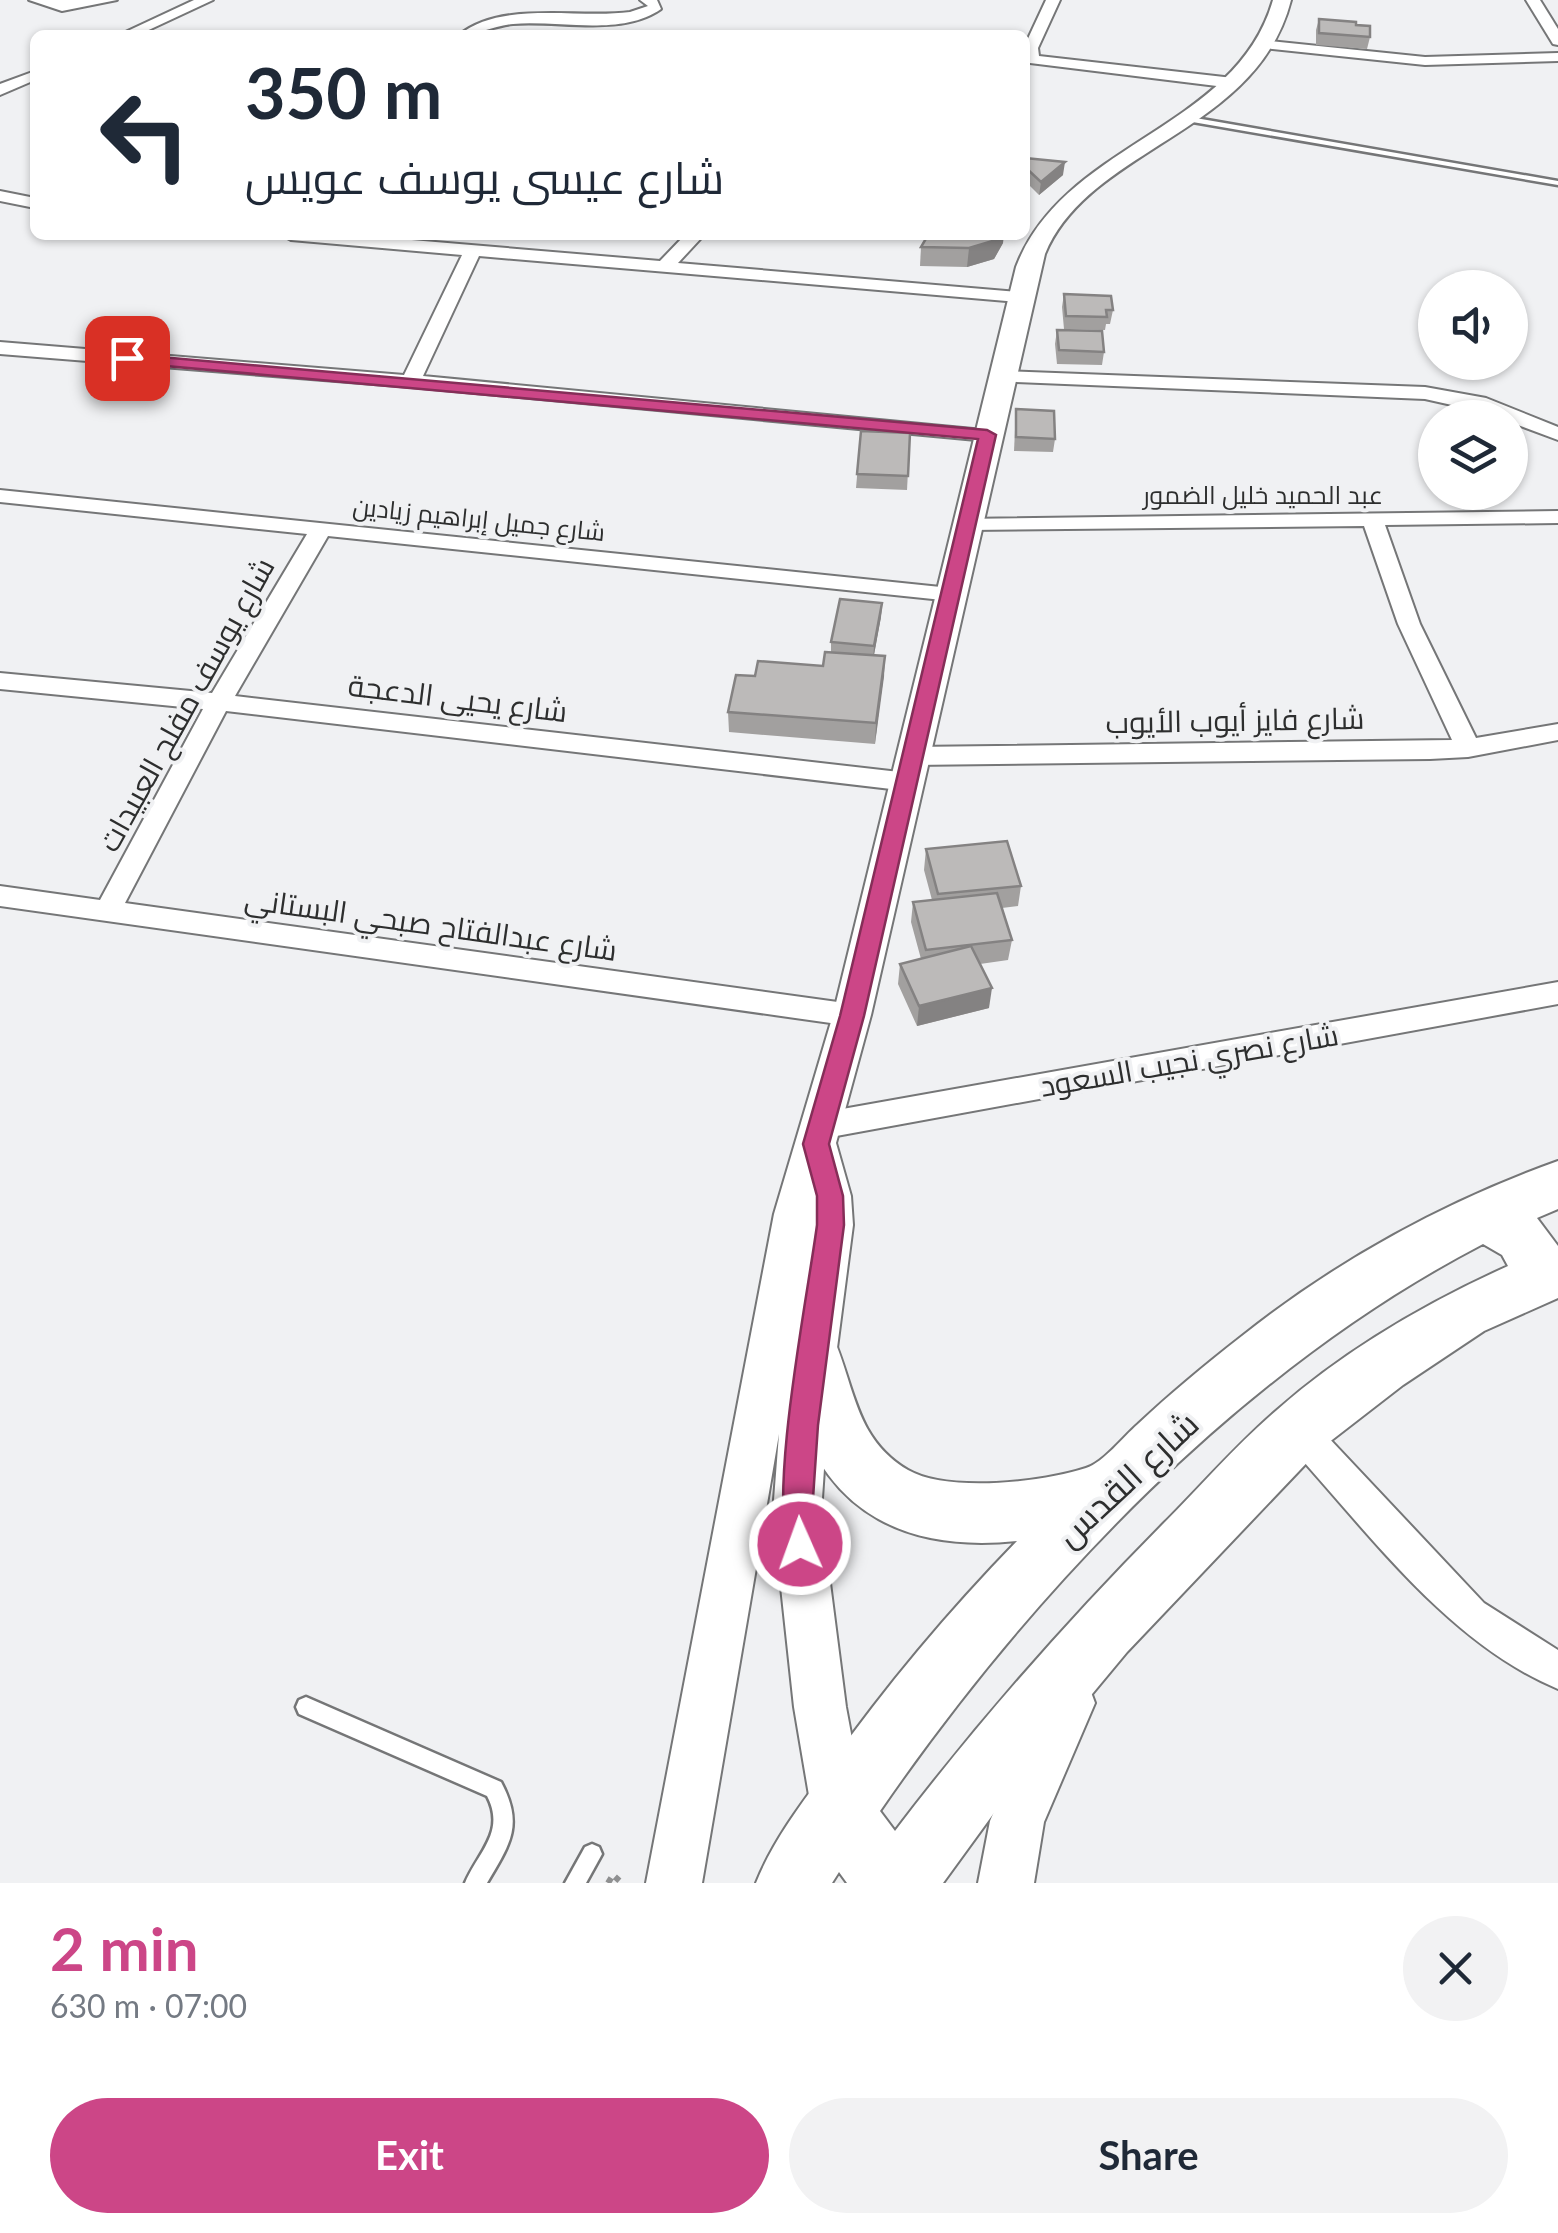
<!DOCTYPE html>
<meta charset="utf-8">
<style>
body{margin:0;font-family:Lato,Cairo,sans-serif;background:#f2f2f3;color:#1f2937;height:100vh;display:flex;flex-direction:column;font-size:38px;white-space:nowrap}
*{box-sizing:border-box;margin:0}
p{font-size:32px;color:#747a83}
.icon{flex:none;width:55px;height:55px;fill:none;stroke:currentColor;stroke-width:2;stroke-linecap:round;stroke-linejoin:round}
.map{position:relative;height:1883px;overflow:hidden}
.side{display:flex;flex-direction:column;background:#fff;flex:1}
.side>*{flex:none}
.banner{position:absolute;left:30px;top:30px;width:1000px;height:210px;border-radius:15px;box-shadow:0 2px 8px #0004;background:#fff;color:#1f2937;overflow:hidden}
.tools{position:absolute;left:1418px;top:270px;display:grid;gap:20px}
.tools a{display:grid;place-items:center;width:110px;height:110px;border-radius:50%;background:#fff;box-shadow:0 2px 8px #0004;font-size:50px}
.pin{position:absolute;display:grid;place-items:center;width:85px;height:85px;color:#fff;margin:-42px;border-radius:20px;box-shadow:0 5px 15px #0006}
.me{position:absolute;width:110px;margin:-55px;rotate:358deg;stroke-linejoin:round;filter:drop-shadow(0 0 8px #0008)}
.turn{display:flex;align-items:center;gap:35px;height:210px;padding:0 50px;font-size:45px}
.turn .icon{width:130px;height:130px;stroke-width:2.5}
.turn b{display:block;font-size:70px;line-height:85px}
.round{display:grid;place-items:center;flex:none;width:105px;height:105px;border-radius:52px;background:#f2f2f3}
.summary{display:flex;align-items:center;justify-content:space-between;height:170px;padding:0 50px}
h1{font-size:60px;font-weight:700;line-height:75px;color:#cc4687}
.button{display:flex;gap:20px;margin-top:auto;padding:20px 50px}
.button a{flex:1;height:115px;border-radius:60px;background:#cc4687;color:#fff;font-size:40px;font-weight:700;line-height:115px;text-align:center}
.button a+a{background:#f2f2f3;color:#1f2937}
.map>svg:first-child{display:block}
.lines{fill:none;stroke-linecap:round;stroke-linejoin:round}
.lane-casing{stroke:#757677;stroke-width:5}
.street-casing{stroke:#757677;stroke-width:4}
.secondary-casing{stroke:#757677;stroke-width:4}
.highway-casing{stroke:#757677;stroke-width:4}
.path{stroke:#8f9091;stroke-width:6;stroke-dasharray:6 6;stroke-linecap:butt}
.lane{fill:#fff;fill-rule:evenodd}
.street{fill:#fff;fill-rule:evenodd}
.secondary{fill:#fff;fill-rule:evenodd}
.highway{fill:#fff;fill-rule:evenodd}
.wall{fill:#a2a09f}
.shaded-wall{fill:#848282}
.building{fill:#bcbab9;stroke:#848282;stroke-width:2.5}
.route{fill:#cc4687;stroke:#852e58;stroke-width:2.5}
.labels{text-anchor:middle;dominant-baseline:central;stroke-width:8;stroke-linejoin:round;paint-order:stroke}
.far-street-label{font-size:25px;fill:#2d2e2e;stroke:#f0f1f3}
.street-label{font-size:30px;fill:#2d2e2e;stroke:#f0f1f3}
.near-street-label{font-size:35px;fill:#2d2e2e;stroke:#f0f1f3}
</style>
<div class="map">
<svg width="1558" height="1883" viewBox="0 0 1558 1883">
<rect width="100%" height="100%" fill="#f0f1f3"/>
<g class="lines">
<g class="lane-casing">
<g id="lane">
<path d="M1184 116 1558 181V185L1181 120V116Z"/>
<path d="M306 1697 501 1782C524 1825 510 1844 487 1883H465C478 1852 506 1832 487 1796L299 1714 296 1707 299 1700Z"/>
<path d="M592 1844 599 1847 602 1854 586 1883H565L585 1847Z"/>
</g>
</g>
<g class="street-casing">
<g id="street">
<path d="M29 0H117L62 11Z"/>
<path d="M194 0H213L138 35H119Z"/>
<path d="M640 0H657L661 9C621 37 559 20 513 24 493 26 478 35 459 35 502 0 577 19 630 12L648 6Z"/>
<path d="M1046 0H1060L1038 48 1039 56 1233 78 1241 83 1233 88 1030 63 1025 58V45Z"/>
<path d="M1526 0H1540L1558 29V45L1553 44Z"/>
<path d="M1269 41 1425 57 1558 53V61L1425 65 1264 48V42Z"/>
<path d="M35 71V80L0 95V84Z"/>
<path d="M0 191 35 198V208L0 201Z"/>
<path d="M282 235H352L660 261 685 235H704L678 263 1019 292 1028 297 1019 302 479 256 423 376 994 431V439L987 441 411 387 0 354V342L404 375 462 255 291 240Z"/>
<path d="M1002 371 1425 387 1486 398 1558 427V440L1510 422V418L1425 399 995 381 992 377Z"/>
<path d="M0 490 960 589 963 594 960 599 952 601 328 536 235 696 908 773 921 782 908 791 226 711 125 903 852 1004 862 1007 866 1015 862 1023 852 1026 0 906V886L100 900 203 709 0 689V673L212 693 307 534 0 502Z"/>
<path d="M1558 511V523L1385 525 1420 624 1476 738 1558 724V740L1468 757 1430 759 912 765 900 756 912 747 1452 740 1398 624 1364 526 969 530 961 529 958 524 961 519Z"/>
<path d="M1558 982V1004L820 1139 809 1135 805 1126 809 1117 820 1113Z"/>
<path d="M1298 1413 1310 1418 1484 1603 1558 1650V1689C1447 1643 1366 1529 1286 1442L1281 1430 1286 1418Z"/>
</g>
</g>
<g class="secondary-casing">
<g id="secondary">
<path d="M1273 0H1291C1257 134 1089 147 1045 254L871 1015 836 1143 851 1196 853 1225 827 1425 821 1513 846 1707 866 1813 858 1832 839 1840 820 1832 812 1813 794 1707 773 1513 779 1434 702 1883H646L774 1214 833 1015 1016 267C1063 142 1236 130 1273 0Z"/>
<path d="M1069 1677 1088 1684 1095 1703 1044 1822 1034 1883H978L990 1821 998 1802 1050 1684Z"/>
</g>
</g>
<g class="highway-casing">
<path id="highway" d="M1558 1161V1209L1537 1218 1558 1246V1298L1484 1331 1403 1385 1319 1450 1127 1652 999 1806 943 1883H847L839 1872 832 1883H756C773 1840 802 1803 829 1766 886 1686 949 1611 1017 1541 910 1552 829 1516 796 1409 788 1383 781 1360 792 1335L812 1327 832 1335C855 1385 854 1438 908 1470 948 1493 1044 1482 1086 1468 1104 1462 1123 1437 1138 1424 1171 1393 1206 1364 1242 1336 1336 1261 1446 1201 1558 1161ZM1483 1244 1502 1255 1508 1266C1426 1303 1345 1350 1277 1410 1237 1444 1202 1485 1164 1523 1068 1620 978 1722 895 1831L880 1811C1033 1589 1242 1369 1483 1244Z"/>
</g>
<path class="path" d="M608 1883 613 1875 622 1883"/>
<use href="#lane" class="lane"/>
<use href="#street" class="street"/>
<use href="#secondary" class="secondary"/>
<use href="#highway" class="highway"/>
</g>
<g class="wall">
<path d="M1319 19 1356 25 1370 37 1367 49 1316 45V30Z"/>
<path d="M1025 158 1063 175 1039 195 1025 181Z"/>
<path d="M1003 243 994 259 967 267 920 266 921 247Z"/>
<path d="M1064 294 1113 310 1110 324H1106L1105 330 1064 329 1062 307Z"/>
<path d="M1057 330 1104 352 1102 365 1057 364 1055 344Z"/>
<path d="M1016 409 1055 439 1053 452 1014 451Z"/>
<path d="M861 431 910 433 907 490 856 488Z"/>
<path d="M882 603 881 617 874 655 885 656 875 744 729 732 728 712 755 676 823 666 831 652V642Z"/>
<path d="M926 849 1021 886 1018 906 1002 908 1012 940 1008 960 980 964 989 1008 917 1026 898 984 900 964 921 959 911 922 913 902 932 900 924 870Z"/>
</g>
<g class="shaded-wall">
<path d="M1065 162 1063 175 1039 195 1041 182Z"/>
<path d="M998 235H1004L1003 243 994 259 967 267 969 248Z"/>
<path d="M882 603 881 617 873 660 874 646Z"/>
<path d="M885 656 884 677 875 744 876 723Z"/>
<path d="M992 988 989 1008 917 1026 919 1006Z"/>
</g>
<g class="building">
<path d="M1319 19 1356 22V25L1370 26V37L1319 33Z"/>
<path d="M1025 158 1065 162 1041 182 1025 167Z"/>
<path d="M928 235H998L996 240 969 248 921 247Z"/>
<path d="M1064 294 1111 296 1113 310H1106L1107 317 1066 316Z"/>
<path d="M1057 330 1102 331 1104 352 1059 350Z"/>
<path d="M1016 409 1054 411 1055 439 1016 437Z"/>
<path d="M861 431 910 433 908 476 857 474Z"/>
<path d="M840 599 882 603 874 646 831 642Z"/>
<path d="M825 652 885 656 876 723 728 712 736 675 755 676 758 661 823 666Z"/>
<path d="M1007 841 1021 886 938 894 926 849Z"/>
<path d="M997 893 1012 940 926 950 913 902Z"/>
<path d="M971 946 992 988 919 1006 900 964Z"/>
</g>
<path class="route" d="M127 354 987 430 996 435 864 1016 829 1144 843 1196 844 1225 818 1425 812 1513 815 1544 811 1554 800 1558 790 1554C767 1498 808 1294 817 1225V1196L803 1144 840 1016 978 439 121 362 119 358Z"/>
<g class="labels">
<g class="far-street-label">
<text x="1263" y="494">عبد الحميد خليل الضمور</text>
<text transform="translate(479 518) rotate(6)">شارع جميل إبراهيم زيادين</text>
</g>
<g class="street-label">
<text transform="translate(458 697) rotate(7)">شارع يحيى الدعجة</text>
<text transform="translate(185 704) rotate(-61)">شارع يوسف مفلح العبيدات</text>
<text transform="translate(1235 719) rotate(-1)">شارع فايز أيوب الأيوب</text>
<text transform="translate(431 923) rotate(8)">شارع عبدالفتاح صبحي البستاني</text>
<text transform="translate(1189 1059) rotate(-10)">شارع نصري نجيب السعود</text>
</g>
<g class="near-street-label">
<text transform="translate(1126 1478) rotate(-43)">شارع القدس</text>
</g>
</g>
</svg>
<div class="tools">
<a><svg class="icon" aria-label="sound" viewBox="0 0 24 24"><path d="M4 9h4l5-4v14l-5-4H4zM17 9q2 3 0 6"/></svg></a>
<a><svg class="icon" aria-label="layers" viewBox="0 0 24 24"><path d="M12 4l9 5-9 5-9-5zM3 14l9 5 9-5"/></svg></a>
</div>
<div class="pin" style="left:127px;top:358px;background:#d93025"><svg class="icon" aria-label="arrive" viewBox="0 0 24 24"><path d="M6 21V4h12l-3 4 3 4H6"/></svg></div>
<svg class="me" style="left:800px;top:1544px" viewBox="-20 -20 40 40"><circle r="17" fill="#cc4687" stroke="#fff" stroke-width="3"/><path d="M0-11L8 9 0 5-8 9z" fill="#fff"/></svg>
<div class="banner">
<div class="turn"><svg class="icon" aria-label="left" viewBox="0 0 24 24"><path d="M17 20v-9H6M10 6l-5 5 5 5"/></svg><div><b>350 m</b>شارع عيسى يوسف عويس</div></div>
</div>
</div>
<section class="side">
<div class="summary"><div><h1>2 min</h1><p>630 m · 07:00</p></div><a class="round"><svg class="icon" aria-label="close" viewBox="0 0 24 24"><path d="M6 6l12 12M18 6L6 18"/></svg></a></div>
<div class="button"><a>Exit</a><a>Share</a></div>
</section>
